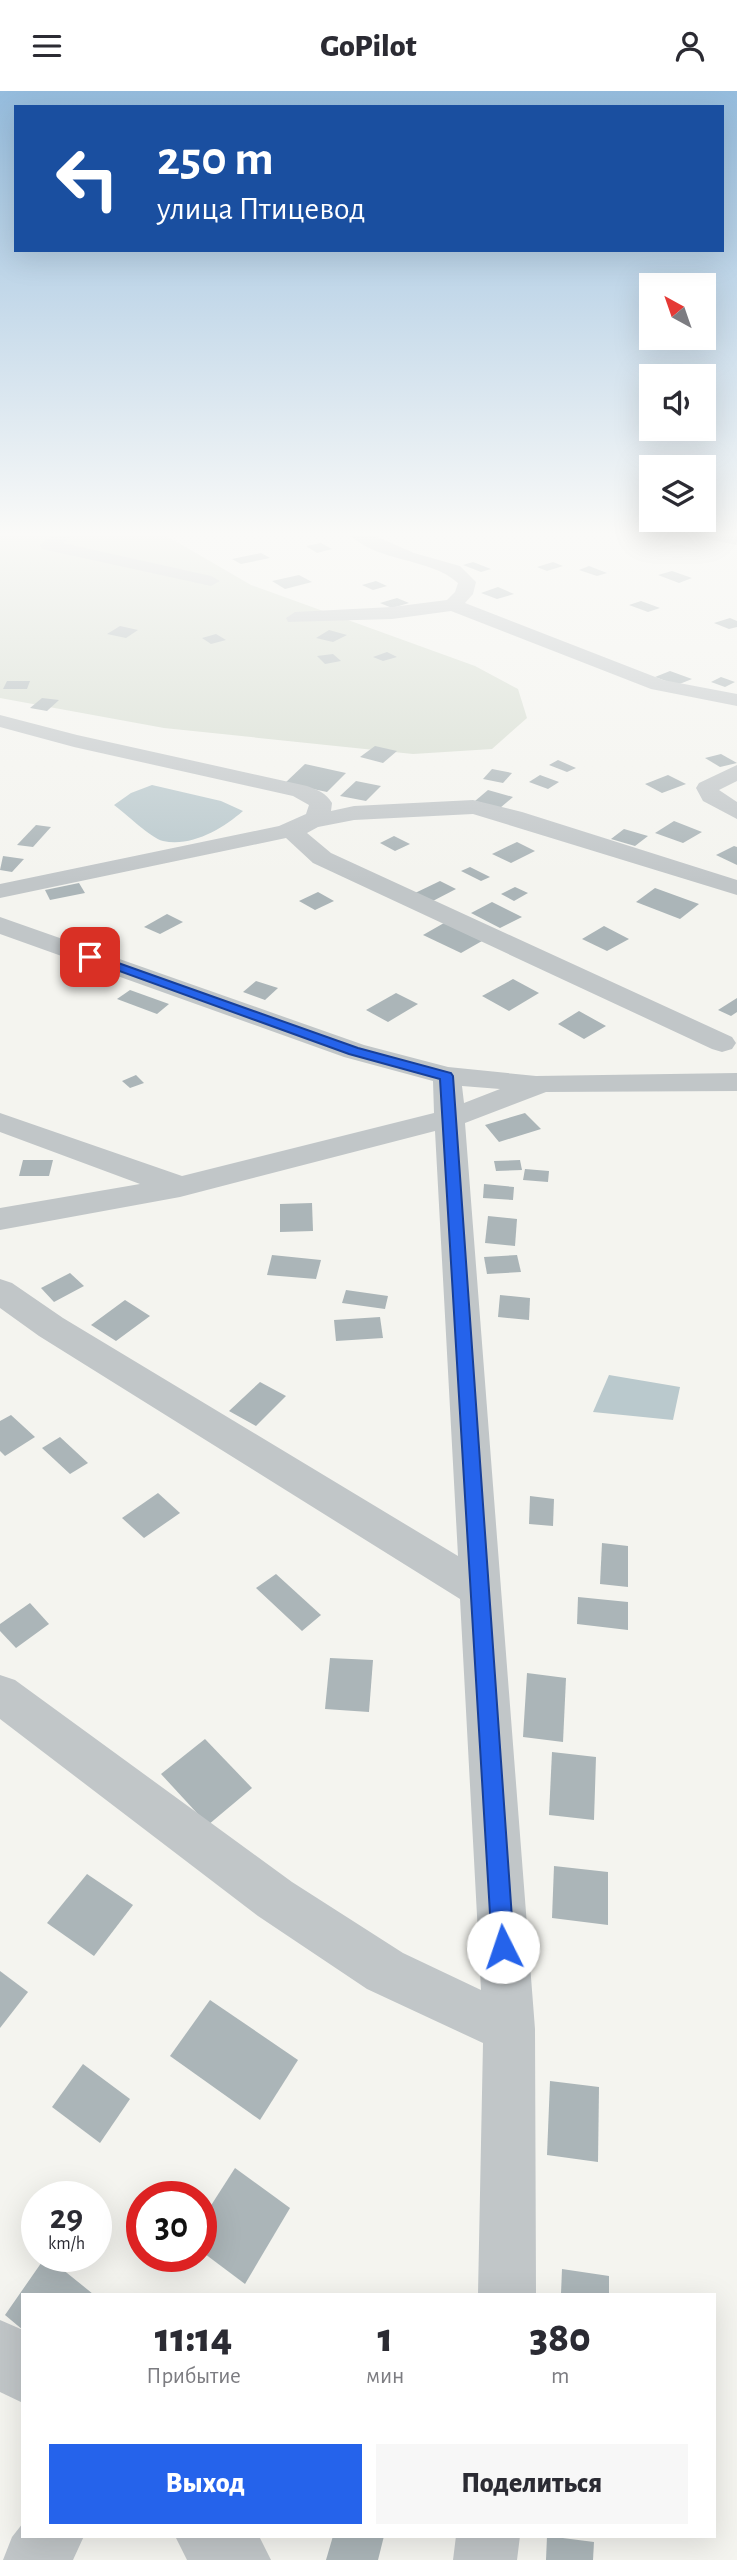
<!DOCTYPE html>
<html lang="ru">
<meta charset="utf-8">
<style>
body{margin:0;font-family:"Alegreya Sans",sans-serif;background:#f7f7f7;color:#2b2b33;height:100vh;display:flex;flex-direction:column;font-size:26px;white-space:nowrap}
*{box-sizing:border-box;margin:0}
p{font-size:23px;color:#7c7c81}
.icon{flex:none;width:38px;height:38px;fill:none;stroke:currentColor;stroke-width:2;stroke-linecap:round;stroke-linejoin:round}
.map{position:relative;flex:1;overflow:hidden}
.sheet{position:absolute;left:21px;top:2202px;width:695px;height:245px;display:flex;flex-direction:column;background:#fff;border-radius:0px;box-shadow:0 7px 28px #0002}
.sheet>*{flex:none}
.banner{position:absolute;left:14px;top:14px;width:710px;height:147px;border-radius:0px;box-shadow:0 7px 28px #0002;background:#1a4fa0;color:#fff;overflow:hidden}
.needle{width:46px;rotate:320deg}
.fabs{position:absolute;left:639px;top:182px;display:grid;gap:14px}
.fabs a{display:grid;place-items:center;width:77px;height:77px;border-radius:0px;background:#fff;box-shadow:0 7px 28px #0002;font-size:35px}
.speed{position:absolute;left:21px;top:2090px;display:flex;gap:14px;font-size:35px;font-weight:700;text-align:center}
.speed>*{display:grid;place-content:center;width:91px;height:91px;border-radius:50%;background:#fff;box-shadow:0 7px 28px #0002;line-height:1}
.speed small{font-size:18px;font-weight:400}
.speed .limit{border:10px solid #d22;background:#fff;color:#111}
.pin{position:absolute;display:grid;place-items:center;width:60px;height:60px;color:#fff;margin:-30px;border-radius:14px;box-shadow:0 4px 10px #0006}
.me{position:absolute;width:77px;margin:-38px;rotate:356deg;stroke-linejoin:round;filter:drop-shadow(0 0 5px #0008)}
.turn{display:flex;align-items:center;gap:24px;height:147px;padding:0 28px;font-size:32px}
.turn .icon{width:91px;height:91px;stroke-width:2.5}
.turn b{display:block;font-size:49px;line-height:60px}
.eta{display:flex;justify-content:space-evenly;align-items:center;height:119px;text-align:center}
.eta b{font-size:42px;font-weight:800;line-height:49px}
.action{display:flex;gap:14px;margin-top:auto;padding:14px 28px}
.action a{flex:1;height:80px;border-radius:0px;background:#2563eb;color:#fff;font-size:28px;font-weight:800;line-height:80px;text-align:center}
.action a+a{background:#f7f7f7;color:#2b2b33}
header{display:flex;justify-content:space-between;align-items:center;height:91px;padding:0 28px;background:#fff;font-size:32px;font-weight:800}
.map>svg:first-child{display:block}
.green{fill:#d5dcd0}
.water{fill:#bac9cd}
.building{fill:#abb5b8}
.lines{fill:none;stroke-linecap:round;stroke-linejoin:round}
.minor{fill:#c1c6c8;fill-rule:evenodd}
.route{fill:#2563eb;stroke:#184099;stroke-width:2}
</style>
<header><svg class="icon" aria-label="menu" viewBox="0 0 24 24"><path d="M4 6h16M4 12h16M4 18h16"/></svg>GoPilot<svg class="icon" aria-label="person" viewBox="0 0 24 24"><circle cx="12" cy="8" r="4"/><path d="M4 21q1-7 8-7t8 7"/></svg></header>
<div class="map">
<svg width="737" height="2469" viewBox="0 0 737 2469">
<rect width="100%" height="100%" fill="#f4f4ef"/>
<path class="green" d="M0 444H165L251 494 475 575 518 598 527 627 492 658 413 663 164 637 0 607Z"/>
<g class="water">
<path d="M152 694 221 710 243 720C222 738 192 756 163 750 151 747 125 722 114 714L131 702Z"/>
<path d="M609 1284 680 1296 673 1329 593 1321Z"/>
</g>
<g class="building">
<path d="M321 452 332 458 317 462 306 455Z"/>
<path d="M261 462 270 467 241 473 232 468Z"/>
<path d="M473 471 491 478 481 481 463 474Z"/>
<path d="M553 471 563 475 547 480 537 476Z"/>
<path d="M589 475 607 482 597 485 579 479Z"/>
<path d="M672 480 692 487 679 492 658 484Z"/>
<path d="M299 484 312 491 285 498 272 490Z"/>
<path d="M376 490 387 495 373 499 362 494Z"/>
<path d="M498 496 514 503 497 508 481 502Z"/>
<path d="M397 507 409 512 392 517 380 512Z"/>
<path d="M641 510 660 517 648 521 629 514Z"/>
<path d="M730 527 737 530V536L729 538 714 532Z"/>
<path d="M120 535 138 539 126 547 107 543Z"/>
<path d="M329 539 347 544 333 551 316 547Z"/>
<path d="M216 543 226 549 211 553 202 547Z"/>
<path d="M387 561 397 566 383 570 373 566Z"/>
<path d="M333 563 341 570 325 573 317 565Z"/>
<path d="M670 580 692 588 677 594 655 586Z"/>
<path d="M721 586 735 591 725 596 711 591Z"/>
<path d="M7 590H30L27 598H3Z"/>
<path d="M42 607 59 609 47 620 30 617Z"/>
<path d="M375 655 397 660 383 672 360 666Z"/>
<path d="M721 663 737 672 720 676 705 667Z"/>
<path d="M558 669 576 677 567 681 549 674Z"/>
<path d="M305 673 346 682 327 701 285 692Z"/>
<path d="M492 678 512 682 503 692 483 688Z"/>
<path d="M540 684 559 691 548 698 529 691Z"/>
<path d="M668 684 686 693 662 702 645 693Z"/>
<path d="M356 690 381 695 366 710 340 705Z"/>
<path d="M488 699 513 706 500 717 475 710Z"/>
<path d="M674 730 702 741 683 752 655 742Z"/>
<path d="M36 734 51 736 33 756 17 754Z"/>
<path d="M624 738 648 745 635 755 611 748Z"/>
<path d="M394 745 410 753 395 760 380 752Z"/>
<path d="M517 751 535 760 511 772 492 763Z"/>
<path d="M734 755 737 756V774L716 764Z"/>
<path d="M3 765 24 768 12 781 0 779Z"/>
<path d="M470 776 490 786 481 790 461 780Z"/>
<path d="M440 790 456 798 429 812 413 803Z"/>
<path d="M79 792 85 802 50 809 45 799Z"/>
<path d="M515 796 528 802 514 810 501 803Z"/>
<path d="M655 797 699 813 680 828 636 811Z"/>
<path d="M318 801 334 810 315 819 299 810Z"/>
<path d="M492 811 522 826 500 837 471 822Z"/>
<path d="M167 823 183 831 160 843 144 836Z"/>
<path d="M444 832 482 850 461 862 423 844Z"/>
<path d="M604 835 629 848 607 860 582 848Z"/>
<path d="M513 888 539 902 509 920 482 905Z"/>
<path d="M256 890 278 897 265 909 243 901Z"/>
<path d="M130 899 169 913 157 923 117 908Z"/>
<path d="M396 902 418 913 388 931 366 919Z"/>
<path d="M737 907V921L731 925 718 919Z"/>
<path d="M579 920 606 935 584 948 558 933Z"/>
<path d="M136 984 144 992 130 997 122 990Z"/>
<path d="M525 1022 541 1038 499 1051 485 1034Z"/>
<path d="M23 1069H53L49 1085H19Z"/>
<path d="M520 1069 522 1079 496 1080 494 1070Z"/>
<path d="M525 1078 549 1080 548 1091 523 1089Z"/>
<path d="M484 1093 514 1096 513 1109 483 1107Z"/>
<path d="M312 1112 313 1140 280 1141V1113Z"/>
<path d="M488 1125 517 1128 515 1155 485 1152Z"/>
<path d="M272 1164 321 1169 316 1188 267 1184Z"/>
<path d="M517 1164 521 1181 487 1183 484 1166Z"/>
<path d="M70 1182 84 1195 54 1211 41 1197Z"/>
<path d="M346 1199 388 1205 385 1218 342 1212Z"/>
<path d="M500 1204 530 1207 529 1229 498 1226Z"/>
<path d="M125 1209 150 1225 116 1250 91 1234Z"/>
<path d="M380 1226 383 1247 336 1250 334 1229Z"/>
<path d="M260 1291 286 1305 256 1335 229 1320Z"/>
<path d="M11 1324 35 1346 5 1365 0 1360V1330Z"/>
<path d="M60 1346 88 1372 70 1383 42 1357Z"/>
<path d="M158 1402 180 1422 144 1447 122 1427Z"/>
<path d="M530 1405 554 1408 553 1435 529 1433Z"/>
<path d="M602 1452 628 1455V1496L600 1493Z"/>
<path d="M276 1483 321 1524 302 1540 256 1497Z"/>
<path d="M578 1506 628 1511V1539L577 1533Z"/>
<path d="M30 1512 49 1533 16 1557 0 1540V1533Z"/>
<path d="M330 1567 373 1569 369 1621 325 1618Z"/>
<path d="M527 1582 566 1587 563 1651 523 1646Z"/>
<path d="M205 1648 252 1697 208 1734 161 1683Z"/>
<path d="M552 1661 596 1666 594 1729 549 1724Z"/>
<path d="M554 1775 608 1781V1834L552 1827Z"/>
<path d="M87 1783 133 1814 94 1865 47 1832Z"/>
<path d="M0 1880 28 1901 0 1937Z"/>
<path d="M210 1909 298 1969 260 2029 170 1965Z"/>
<path d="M83 1973 130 2008 100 2052 52 2016Z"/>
<path d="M550 1990 599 1996 598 2071 547 2064Z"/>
<path d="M235 2077 290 2117 245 2193 201 2160V2130Z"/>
<path d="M46 2165 93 2203H23V2239L5 2224Z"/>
<path d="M562 2178 609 2185V2203H561Z"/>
<path d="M333 2445H384L378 2469H326Z"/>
<path d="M547 2445 594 2451 593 2469H546Z"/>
</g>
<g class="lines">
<g class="minor">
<path d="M52 444H73L63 452 211 485 220 490 211 495 42 458 40 454Z"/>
<path d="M350 444H373L414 462 460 475 476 491 473 503 465 512 663 589 737 603V615L651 598 451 520 392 528 288 531 286 527 295 521 392 516 447 509 455 501 458 492C431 467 377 471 350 444Z"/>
<path d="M705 444H737V454L707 448Z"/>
<path d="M0 624 77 644 307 695C318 699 326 702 332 712L331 720 354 715 473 709 522 721 737 789V804L473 723 354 729 318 736 307 742 331 762 732 946 736 952 732 958 722 961 712 958 313 772 286 747 0 807V793L279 735 306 723 309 714 293 705 74 656 0 636Z"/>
<path d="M737 674V690L719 699 737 711V728L703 710 696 697 699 692Z"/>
<path d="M0 826 364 954 448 976 536 985 737 982V1000L546 1001 465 1032 535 1938 536 2203H478L483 1952 367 1898 258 1825 0 1628V1584L15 1589 292 1791 403 1862 481 1899 460 1508 39 1245 0 1217V1188L12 1192 63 1227 458 1465 435 1040 180 1106 0 1139V1117L140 1093 0 1041V1022L182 1085 434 1022 433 990 344 966 0 843ZM462 995 500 998 464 1012Z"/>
<path d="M0 2229 23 2239V2312L0 2301Z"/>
<path d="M23 2432V2445H84L73 2469H3L12 2446Z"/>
<path d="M175 2445H259L271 2469H187Z"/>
<path d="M456 2445H520L517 2469H453Z"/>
</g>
</g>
<linearGradient id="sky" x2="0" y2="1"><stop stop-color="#95bcdd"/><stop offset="0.56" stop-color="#fafaf8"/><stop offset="1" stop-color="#fafaf8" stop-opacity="0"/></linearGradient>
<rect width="737" height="790" fill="url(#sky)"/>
<path class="route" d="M90 862 358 957 451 982 453 985 514 1856 511 1863 503 1867 495 1863 492 1856 440 988 349 963 86 868 84 866Z"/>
</svg>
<div class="fabs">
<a><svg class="needle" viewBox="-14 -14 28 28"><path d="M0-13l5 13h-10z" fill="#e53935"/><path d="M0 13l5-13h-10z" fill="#7c7c81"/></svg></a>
<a><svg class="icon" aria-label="sound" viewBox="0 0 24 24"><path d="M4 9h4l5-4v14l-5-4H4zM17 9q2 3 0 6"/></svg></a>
<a><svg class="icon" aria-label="layers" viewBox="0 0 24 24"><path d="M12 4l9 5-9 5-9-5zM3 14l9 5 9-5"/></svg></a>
</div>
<div class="speed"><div>29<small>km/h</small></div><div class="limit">30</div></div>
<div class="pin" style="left:90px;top:866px;background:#d93025"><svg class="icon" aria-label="arrive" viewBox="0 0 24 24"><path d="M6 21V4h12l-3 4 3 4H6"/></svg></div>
<svg class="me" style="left:503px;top:1856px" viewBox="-20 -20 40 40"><circle r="19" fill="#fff"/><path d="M0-13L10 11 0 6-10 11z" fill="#2563eb"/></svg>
<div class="banner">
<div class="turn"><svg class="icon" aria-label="left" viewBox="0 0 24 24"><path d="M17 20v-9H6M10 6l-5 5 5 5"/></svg><div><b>250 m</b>улица Птицевод</div></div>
</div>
<section class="sheet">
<div class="eta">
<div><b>11:14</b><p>Прибытие</p></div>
<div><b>1</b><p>мин</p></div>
<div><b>380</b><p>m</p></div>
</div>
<div class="action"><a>Выход</a><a>Поделиться</a></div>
</section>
</div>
